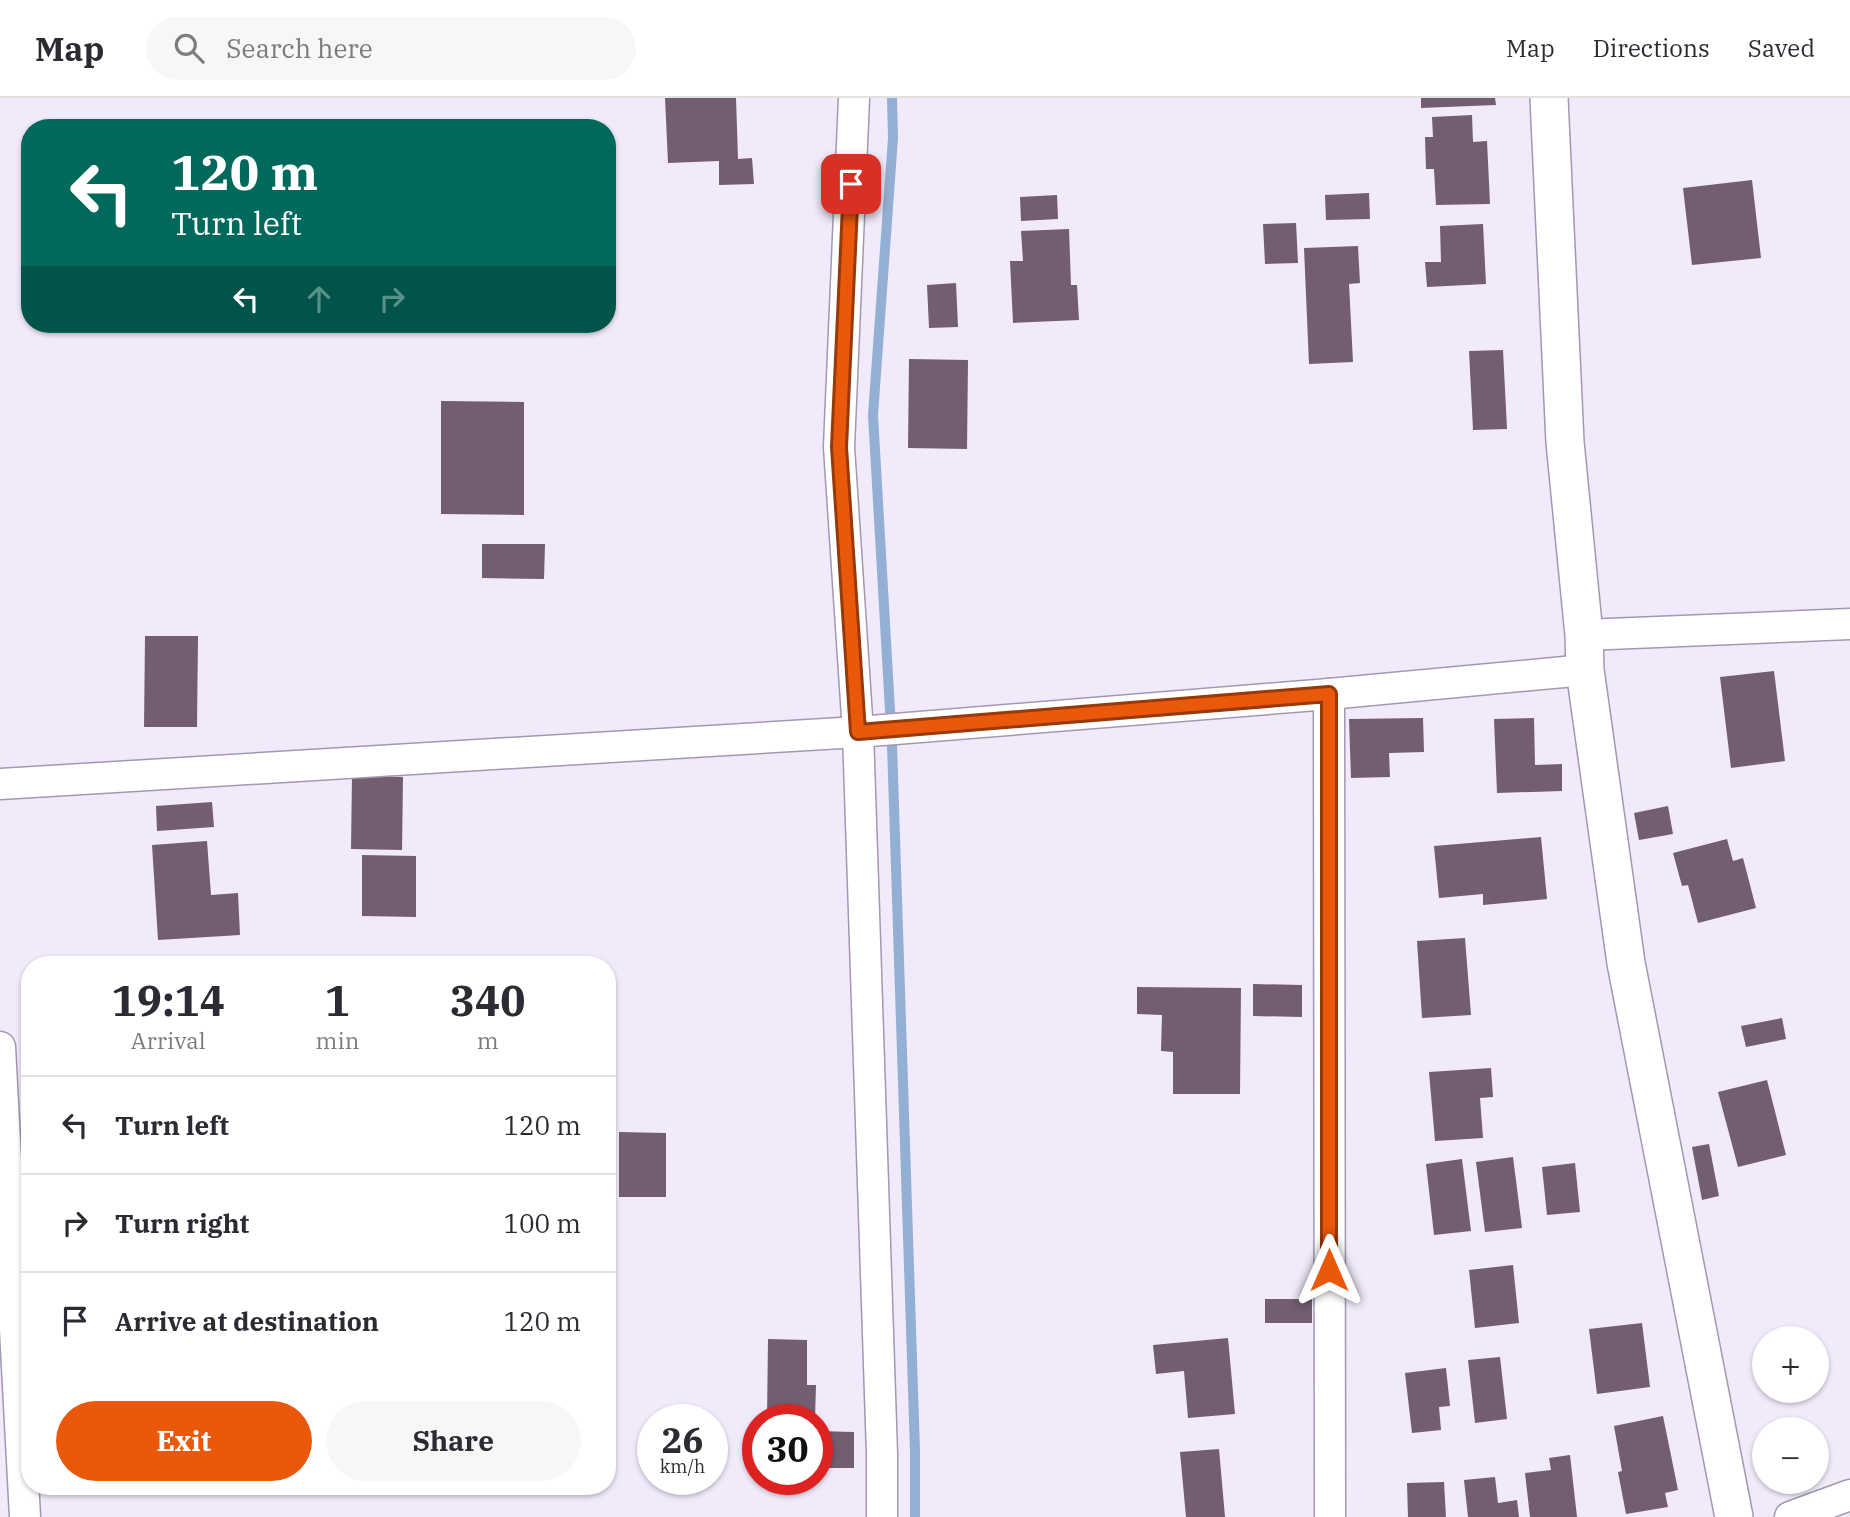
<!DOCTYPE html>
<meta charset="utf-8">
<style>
body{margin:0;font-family:"IBM Plex Serif",serif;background:#f7f7f7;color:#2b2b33;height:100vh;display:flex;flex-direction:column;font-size:26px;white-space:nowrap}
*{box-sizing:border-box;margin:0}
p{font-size:23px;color:#7c7c81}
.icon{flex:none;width:38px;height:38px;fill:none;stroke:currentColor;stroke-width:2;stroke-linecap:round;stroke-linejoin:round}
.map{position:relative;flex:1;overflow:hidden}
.panel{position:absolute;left:21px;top:858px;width:595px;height:539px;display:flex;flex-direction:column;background:#fff;border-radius:28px;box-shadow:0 2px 5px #0004}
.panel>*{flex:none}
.banner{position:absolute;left:21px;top:21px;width:595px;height:214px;border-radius:28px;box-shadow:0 2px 5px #0004;background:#00695c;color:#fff;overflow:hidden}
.tools{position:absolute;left:1752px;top:1228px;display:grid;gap:14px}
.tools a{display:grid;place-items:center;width:77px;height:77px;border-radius:50%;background:#fff;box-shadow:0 2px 5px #0004;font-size:35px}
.speed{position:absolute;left:637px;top:1306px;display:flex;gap:14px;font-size:35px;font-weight:700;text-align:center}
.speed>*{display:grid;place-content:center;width:91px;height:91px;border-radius:50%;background:#fff;box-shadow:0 2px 5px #0004;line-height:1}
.speed small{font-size:18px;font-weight:400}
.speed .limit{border:10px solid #d22;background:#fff;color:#111}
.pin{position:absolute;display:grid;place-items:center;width:60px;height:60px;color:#fff;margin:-30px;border-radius:14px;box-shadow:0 4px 10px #0006}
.me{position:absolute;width:77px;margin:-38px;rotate:0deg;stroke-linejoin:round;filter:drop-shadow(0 0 5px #0008)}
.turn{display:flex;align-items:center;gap:24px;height:147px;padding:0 35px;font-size:32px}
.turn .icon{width:91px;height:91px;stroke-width:2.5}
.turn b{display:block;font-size:49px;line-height:60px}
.lanes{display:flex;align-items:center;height:66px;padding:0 35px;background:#0003;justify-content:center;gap:35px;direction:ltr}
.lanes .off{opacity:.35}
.eta{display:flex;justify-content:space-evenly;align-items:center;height:119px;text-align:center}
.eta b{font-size:42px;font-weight:700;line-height:49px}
.action{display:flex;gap:14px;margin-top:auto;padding:14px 35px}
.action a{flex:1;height:80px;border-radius:42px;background:#ea580c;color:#fff;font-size:28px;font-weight:700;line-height:80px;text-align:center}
.action a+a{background:#f7f7f7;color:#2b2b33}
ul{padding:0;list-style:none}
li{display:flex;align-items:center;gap:21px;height:98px;padding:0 35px;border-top:2px solid #e1e1e2}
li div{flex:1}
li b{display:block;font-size:26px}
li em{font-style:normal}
header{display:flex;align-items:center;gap:42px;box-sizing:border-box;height:98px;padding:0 35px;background:#fff;border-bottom:2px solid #e1e1e2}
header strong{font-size:33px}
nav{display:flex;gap:38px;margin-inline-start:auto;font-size:24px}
.search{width:490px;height:63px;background:#f7f7f7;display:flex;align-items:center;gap:18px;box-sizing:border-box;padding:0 24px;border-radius:38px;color:#7c7c81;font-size:26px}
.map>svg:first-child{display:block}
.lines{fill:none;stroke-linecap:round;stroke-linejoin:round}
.stream{stroke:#93b0d4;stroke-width:10}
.building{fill:#735d70}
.minor-casing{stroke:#a397b2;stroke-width:33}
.tertiary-casing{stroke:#a397b2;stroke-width:40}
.minor{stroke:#fff;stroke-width:30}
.tertiary{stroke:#fff;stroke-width:37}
.route-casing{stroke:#983908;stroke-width:18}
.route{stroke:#ea580c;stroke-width:12}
</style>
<header>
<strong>Map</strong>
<div class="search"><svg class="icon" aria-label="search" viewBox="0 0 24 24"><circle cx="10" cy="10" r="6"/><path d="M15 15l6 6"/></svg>Search here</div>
<nav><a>Map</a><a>Directions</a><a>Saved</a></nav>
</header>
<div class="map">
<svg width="1850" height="1419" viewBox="0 0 1850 1419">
<rect width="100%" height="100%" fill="#f1eafb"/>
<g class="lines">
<path class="stream" d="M892 0 893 40 873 317 892 647 915 1353V1419"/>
</g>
<g class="building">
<path d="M665 0H736L738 61 752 60 754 86 719 87V63L668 65Z"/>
<path d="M1421 0H1495L1496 7 1421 10Z"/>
<path d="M1472 17 1473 44 1487 43 1490 106 1436 107 1434 71H1426L1425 39H1433L1432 19Z"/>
<path d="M1752 82 1761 160 1692 167 1683 90Z"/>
<path d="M1369 95 1370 121 1326 122 1325 97Z"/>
<path d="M1057 97 1058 121 1021 123 1020 99Z"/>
<path d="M1296 125 1298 165 1265 166 1263 126Z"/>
<path d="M1483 126 1486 186 1427 189 1425 164H1441L1440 128Z"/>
<path d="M1069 131 1071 187H1077L1079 222 1013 225 1010 163H1023L1021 133Z"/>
<path d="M1358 148 1360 185 1349 186 1353 264 1309 266 1304 150Z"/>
<path d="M956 185 958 229 929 230 927 187Z"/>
<path d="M1503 252 1507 331 1473 332 1469 253Z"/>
<path d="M909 261 968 262 967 351 908 350Z"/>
<path d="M441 303 524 304V417L441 416Z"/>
<path d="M482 446H545L544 481 482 480Z"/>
<path d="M145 538H198L197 629H144Z"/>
<path d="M1774 573 1785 663 1731 670 1720 579Z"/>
<path d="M1423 620 1424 654 1389 655 1390 679 1351 680 1349 621Z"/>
<path d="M1534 620 1535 667 1562 666V693L1497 695 1494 621Z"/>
<path d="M352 678 403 679 402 752 351 751Z"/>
<path d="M212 704 214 729 157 733 156 708Z"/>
<path d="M1668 708 1673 736 1639 742 1634 715Z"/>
<path d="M1541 739 1547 801 1483 807V796L1439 800 1434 748Z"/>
<path d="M1727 741 1733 763 1743 760 1756 810 1698 825 1688 787 1682 788 1673 755Z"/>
<path d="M207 743 211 797 238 795 240 837 158 842 152 747Z"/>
<path d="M362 757 416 758V819L362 818Z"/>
<path d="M1465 840 1471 917 1422 920 1417 843Z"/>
<path d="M1253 886 1302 887V919L1253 918Z"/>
<path d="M1137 889 1241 890 1240 996H1173V954L1161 953 1162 917 1137 916Z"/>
<path d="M1782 920 1786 941 1746 949 1741 928Z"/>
<path d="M1491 970 1493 999 1480 1000 1483 1040 1435 1043 1429 974Z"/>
<path d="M1767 982 1786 1057 1738 1069 1718 994Z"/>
<path d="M619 1034 666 1035V1099H619Z"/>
<path d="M1709 1046 1719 1098 1702 1102 1692 1049Z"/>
<path d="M1513 1059 1522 1130 1485 1134 1476 1064Z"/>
<path d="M1462 1061 1471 1133 1434 1137 1426 1066Z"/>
<path d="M1575 1065 1580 1114 1547 1117 1542 1069Z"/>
<path d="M1513 1167 1519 1225 1475 1230 1469 1172Z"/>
<rect x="1265" y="1201" width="47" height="24"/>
<path d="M1642 1225 1650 1289 1597 1296 1589 1231Z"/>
<path d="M1228 1240 1235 1316 1188 1320 1184 1273 1156 1276 1153 1247Z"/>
<path d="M768 1241 807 1242V1287H816L815 1321H767Z"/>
<path d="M1500 1259 1507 1321 1475 1325 1468 1262Z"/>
<path d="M1446 1270 1450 1308 1439 1309 1441 1332 1412 1335 1405 1275Z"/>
<path d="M1663 1318 1678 1392 1665 1395 1668 1409 1626 1416 1618 1374 1622 1373 1614 1328Z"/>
<path d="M817 1333 854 1334V1370H817Z"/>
<path d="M1219 1351 1225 1419H1186L1180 1354Z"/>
<path d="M1570 1357 1577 1419H1530L1525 1375 1551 1372 1549 1360Z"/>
<path d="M1495 1379 1498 1405 1517 1402 1519 1419H1468L1464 1382Z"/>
<path d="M1444 1384 1446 1419H1408L1407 1385Z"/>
</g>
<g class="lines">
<g class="minor-casing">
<g id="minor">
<path d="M854 0 839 349 858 634 882 1356V1419"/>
<path d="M1584 537 1850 526"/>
<path d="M1329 596 1330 1419"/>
<path d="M0 686 858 634 1329 596 1585 572"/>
<path d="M0 949 25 1419"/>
<path d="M1790 1419 1850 1397"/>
</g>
</g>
<g class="tertiary-casing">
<path id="tertiary" d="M1549 0 1565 344 1584 537 1585 572 1626 865 1734 1419"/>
</g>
<use href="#minor" class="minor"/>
<use href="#tertiary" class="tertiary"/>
</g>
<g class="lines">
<g class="route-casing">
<path id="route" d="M851 86 839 349 858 634 1329 596V1172"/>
</g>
<use href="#route" class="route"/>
</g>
</svg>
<div class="tools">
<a>+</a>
<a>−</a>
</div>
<div class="speed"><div>26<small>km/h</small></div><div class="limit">30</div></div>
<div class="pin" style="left:851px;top:86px;background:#d93025"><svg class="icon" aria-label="arrive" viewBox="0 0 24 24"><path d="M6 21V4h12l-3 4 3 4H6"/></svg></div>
<svg class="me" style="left:1329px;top:1172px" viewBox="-20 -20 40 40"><path d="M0-17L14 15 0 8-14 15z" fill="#ea580c" stroke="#fff" stroke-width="4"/></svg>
<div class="banner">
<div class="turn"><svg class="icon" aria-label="left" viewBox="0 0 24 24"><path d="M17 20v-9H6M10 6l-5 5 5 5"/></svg><div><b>120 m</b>Turn left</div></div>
<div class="lanes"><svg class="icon" aria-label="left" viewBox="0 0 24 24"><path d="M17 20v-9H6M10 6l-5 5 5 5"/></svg><svg class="icon off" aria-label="ahead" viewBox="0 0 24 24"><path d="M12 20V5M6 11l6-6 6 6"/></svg><svg class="icon off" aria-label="right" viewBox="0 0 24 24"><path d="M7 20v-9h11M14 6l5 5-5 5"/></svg></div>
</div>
<section class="panel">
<div class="eta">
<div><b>19:14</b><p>Arrival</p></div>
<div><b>1</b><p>min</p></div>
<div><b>340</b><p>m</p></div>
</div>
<ul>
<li><svg class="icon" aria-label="left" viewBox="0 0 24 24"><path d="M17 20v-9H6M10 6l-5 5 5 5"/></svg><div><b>Turn left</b></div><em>120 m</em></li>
<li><svg class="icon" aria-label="right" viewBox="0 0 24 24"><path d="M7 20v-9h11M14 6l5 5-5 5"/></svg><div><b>Turn right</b></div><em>100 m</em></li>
<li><svg class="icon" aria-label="arrive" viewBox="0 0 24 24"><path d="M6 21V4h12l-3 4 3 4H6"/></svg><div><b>Arrive at destination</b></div><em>120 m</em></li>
</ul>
<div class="action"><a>Exit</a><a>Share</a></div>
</section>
</div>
